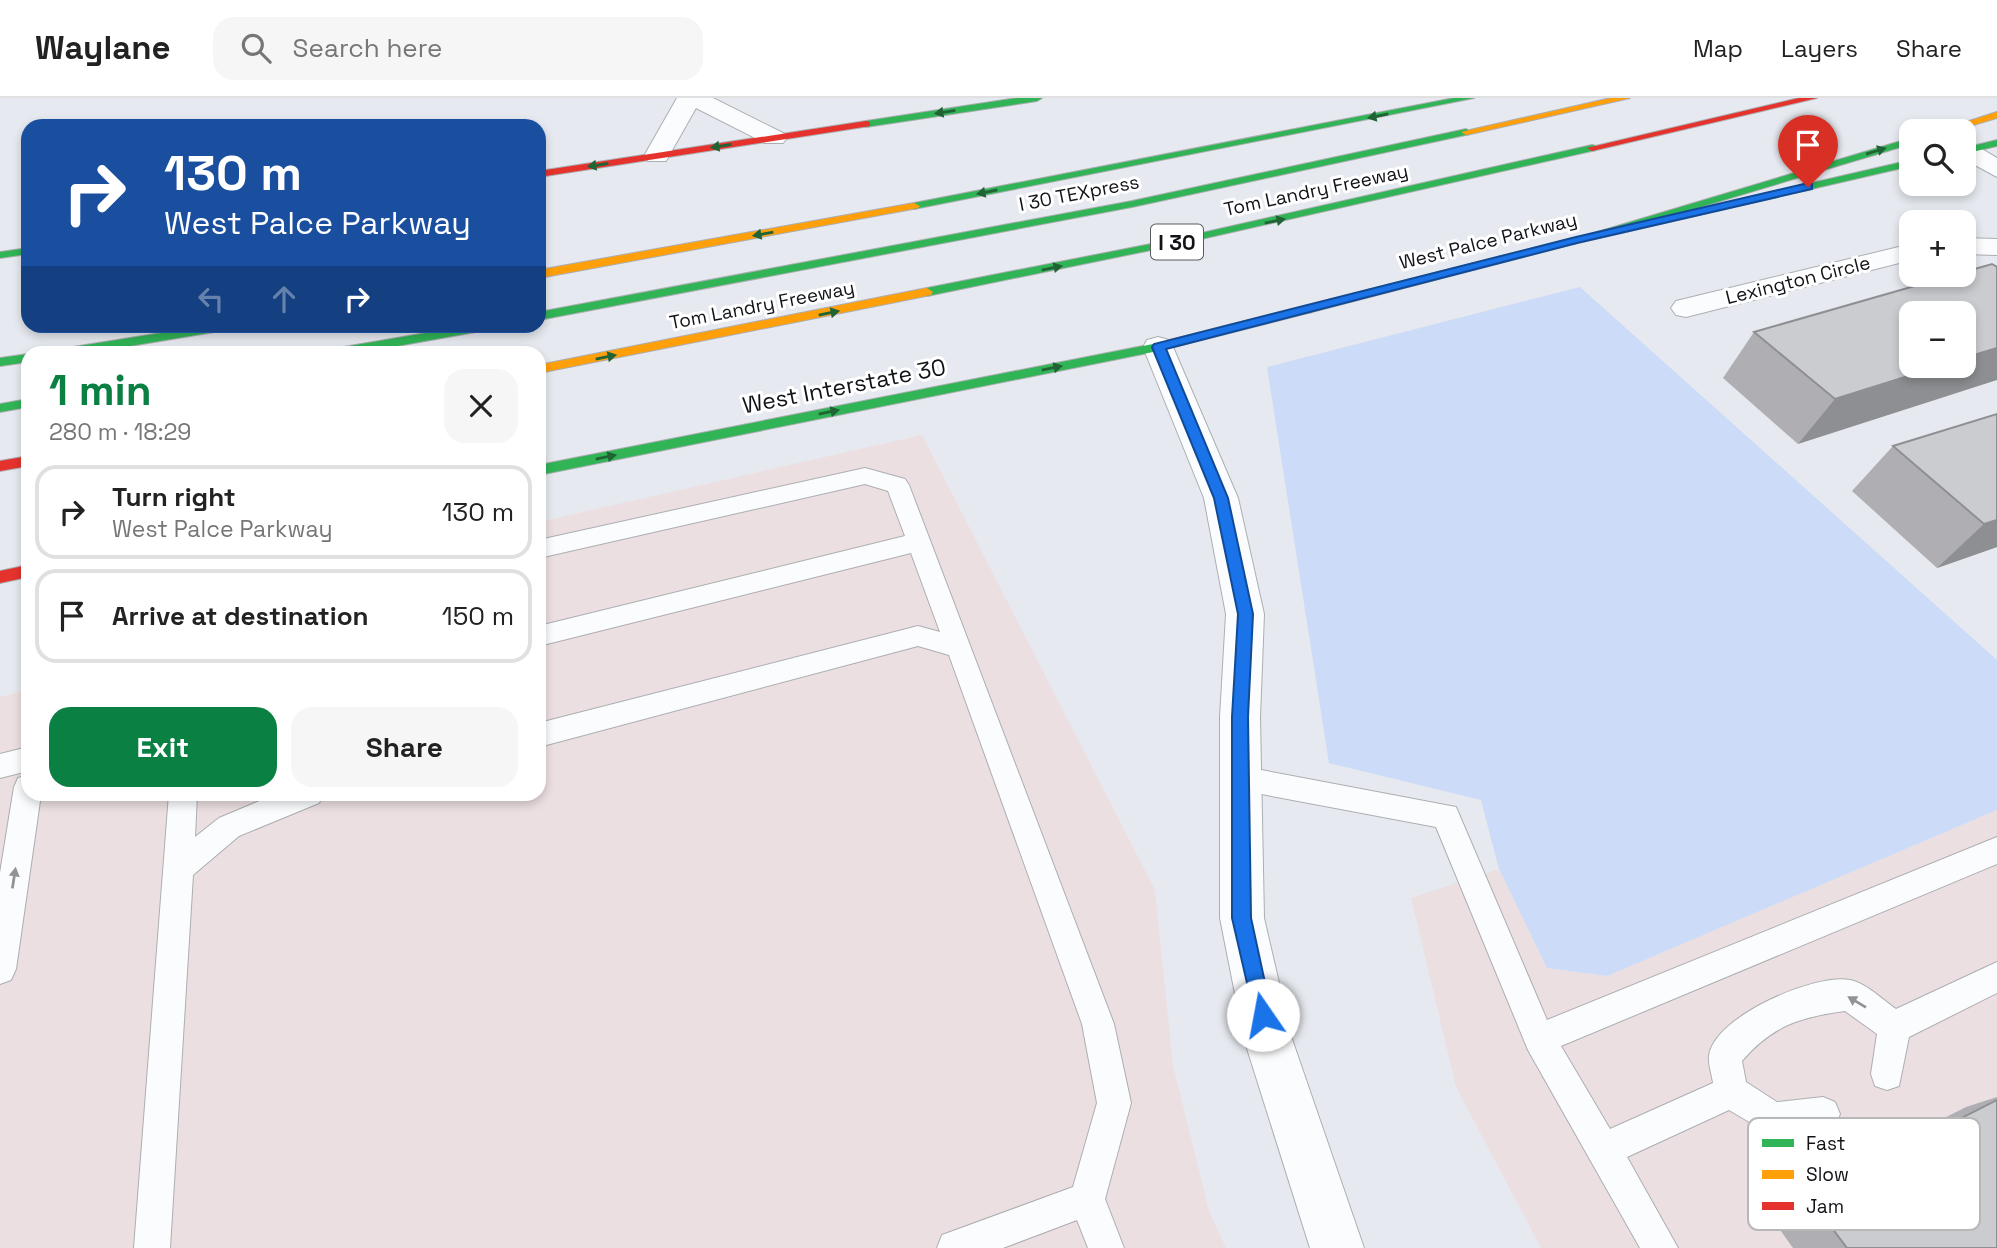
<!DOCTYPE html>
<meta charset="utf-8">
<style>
body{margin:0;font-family:"Space Grotesk",sans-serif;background:#f6f6f6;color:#222;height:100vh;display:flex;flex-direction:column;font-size:26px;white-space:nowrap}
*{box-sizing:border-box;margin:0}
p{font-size:23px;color:#767676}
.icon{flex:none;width:38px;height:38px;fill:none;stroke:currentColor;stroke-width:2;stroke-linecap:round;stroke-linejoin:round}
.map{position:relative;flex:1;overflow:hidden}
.panel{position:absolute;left:21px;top:248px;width:525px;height:455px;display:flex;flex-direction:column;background:#fff;border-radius:21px;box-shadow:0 4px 10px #0003}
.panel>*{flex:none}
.banner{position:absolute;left:21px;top:21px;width:525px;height:214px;border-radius:21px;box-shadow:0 4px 10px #0003;background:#1a4fa0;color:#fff;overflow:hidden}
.tools{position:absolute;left:1899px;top:21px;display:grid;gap:14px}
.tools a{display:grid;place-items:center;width:77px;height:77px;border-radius:14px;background:#fff;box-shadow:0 4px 10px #0003;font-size:35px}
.pin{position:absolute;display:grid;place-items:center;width:60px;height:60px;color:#fff;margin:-72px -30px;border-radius:50% 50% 50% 0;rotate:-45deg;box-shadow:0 0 7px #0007}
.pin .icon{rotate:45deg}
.me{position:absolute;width:77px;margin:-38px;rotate:348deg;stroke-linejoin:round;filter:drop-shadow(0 0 5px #0008)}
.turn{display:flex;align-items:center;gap:24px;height:147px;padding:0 28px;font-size:32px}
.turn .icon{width:91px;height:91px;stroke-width:2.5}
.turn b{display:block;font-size:49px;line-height:60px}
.lanes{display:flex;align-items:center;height:66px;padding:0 28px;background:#0003;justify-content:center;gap:35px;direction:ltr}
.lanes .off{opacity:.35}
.round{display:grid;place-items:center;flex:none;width:74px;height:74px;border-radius:21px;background:#f6f6f6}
.summary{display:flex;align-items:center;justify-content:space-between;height:119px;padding:0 28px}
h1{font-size:42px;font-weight:700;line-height:52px;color:#0b8043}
.action{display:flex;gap:14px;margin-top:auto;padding:14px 28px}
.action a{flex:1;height:80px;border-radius:21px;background:#0b8043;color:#fff;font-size:28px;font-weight:700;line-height:80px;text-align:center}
.action a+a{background:#f6f6f6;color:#222}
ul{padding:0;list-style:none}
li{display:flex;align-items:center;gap:21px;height:94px;margin:0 14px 10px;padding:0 14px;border:4px solid #e0e0e0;border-radius:21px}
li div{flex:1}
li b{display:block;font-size:26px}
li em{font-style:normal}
header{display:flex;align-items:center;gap:42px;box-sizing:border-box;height:98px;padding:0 35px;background:#fff;border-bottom:2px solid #e0e0e0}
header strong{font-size:33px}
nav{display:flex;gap:38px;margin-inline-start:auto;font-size:24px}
.search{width:490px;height:63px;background:#f6f6f6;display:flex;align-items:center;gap:18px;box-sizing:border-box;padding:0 24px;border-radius:21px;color:#767676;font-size:26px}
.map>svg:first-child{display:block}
.commercial{fill:#ecdfe1}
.green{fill:#ccdbf7}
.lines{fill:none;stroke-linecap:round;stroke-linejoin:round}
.lane-casing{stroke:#acaeb2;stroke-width:2}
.street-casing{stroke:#acaeb2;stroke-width:2}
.fast-casing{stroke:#acaeb2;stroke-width:2}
.slow-casing{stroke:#acaeb2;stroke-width:2}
.jam-casing{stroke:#acaeb2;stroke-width:2}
.lane{fill:#fbfcfd;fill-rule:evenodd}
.street{fill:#fbfcfd;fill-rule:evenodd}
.fast{fill:#30b455;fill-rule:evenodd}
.slow{fill:#ff9f0a;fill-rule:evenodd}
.jam{fill:#e5322d;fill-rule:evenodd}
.wall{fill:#afafb3}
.shaded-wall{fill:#8e8f92}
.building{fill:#cbccd0;stroke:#8e8f92;stroke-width:2}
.oneway{fill:#206436}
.oneway2{fill:#929396}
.route{fill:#1a73e8;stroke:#114b97;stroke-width:2}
.labels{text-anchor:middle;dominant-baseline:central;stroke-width:6;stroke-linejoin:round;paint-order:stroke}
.far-street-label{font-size:19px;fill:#111317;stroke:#fff}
.shield{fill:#fff;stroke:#585a5d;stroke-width:2}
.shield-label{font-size:21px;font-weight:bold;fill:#111317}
.street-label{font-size:23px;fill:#111317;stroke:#fff}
.key{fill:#fff;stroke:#b8b8b9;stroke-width:2}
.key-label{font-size:19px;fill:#111317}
</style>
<header>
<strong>Waylane</strong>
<div class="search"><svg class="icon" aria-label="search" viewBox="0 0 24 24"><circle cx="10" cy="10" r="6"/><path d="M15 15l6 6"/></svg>Search here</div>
<nav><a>Map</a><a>Layers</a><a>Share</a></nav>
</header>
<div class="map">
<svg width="1997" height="1150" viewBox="0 0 1997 1150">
<rect width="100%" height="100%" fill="#e6e9ef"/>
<g class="commercial">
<path d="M922 337 1155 792 1173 967 1209 1113 1226 1150H0V599L28 592V696H539V424Z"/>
<path d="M1997 712V1150H1541L1456 989 1411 800 1499 771 1547 870 1607 878Z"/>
</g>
<path class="green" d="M1580 189 1997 562V712L1607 878 1547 870 1499 771 1481 702 1329 665 1267 269Z"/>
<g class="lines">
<g class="lane-casing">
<g id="lane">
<path d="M865 370 905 381 909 387 1114 926 1131 1005 1105 1101 1124 1150H1088L1077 1122 1003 1150H937L942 1137 1073 1089 1097 1005 1082 926 949 557 918 548 539 649V625L918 528 940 534 911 455 539 548V528L905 438 888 393 865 386 539 460V442Z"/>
<path d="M28 649V673L0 680V656Z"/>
<path d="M1240 668 1456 709 1547 922 1997 739V766L1561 948 1610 1031 1713 985C1712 977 1708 966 1709 958 1713 919 1815 875 1850 882 1866 885 1883 902 1896 911L1997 864V895L1909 939 1899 988 1887 992 1875 988 1871 976 1877 936 1845 913C1800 919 1772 928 1742 963L1746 984 1777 1004 1823 999 1835 1004 1840 1016 1835 1028 1823 1033 1773 1038 1729 1012 1627 1059 1678 1150H1640L1528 952 1436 729 1240 692 1230 689 1226 680 1230 671Z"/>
<path d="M28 677V696H41L16 871 11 882 0 886V775L14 689 18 680Z"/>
<path d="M169 696H197L195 739 219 720 276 696H323L319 705 239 738 193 777 170 1150H134Z"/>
</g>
</g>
<g class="street-casing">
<g id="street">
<path d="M677 0H713L783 35 787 40 783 45H765L696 10 666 63H648L644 58Z"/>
<path d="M1964 45 1975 47 1997 60V79L1964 61Z"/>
<path d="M1964 140 1997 141V157L1964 156Z"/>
<path d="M1911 146V162L1686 219 1676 217 1671 210 1676 203Z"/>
<path d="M1158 239 1169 242 1173 249 1238 400 1264 516 1260 619 1264 820 1292 941 1364 1150H1310L1244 941 1220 820V619L1226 516 1204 400 1143 249 1147 242Z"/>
</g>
</g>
<g class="fast-casing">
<g id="fast">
<path d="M1017 0H1042L1037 3 866 29 861 26 866 23Z"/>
<path d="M1454 0H1474L914 111 908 108 914 105Z"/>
<path d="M1466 31 1471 34 1470 36 1132 109 539 222V214L1132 103Z"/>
<path d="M1911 40V46L1677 116 1911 62V68L1573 146 1567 143Z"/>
<path d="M1997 42V48L1964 56V50Z"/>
<path d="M1592 47 1596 48V52L1166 149 927 198 921 194 927 190 1166 143Z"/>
<path d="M28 150V156L0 160V154Z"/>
<path d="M1308 207 1312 208V214L1158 253 539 377V367L1158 245Z"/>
<path d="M205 228H232L226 232 82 256H48L54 252Z"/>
<path d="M467 228H493L487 232 352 256H320L326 252Z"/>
<path d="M28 256V264L0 268V260Z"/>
<path d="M28 301V309L0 314V306Z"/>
</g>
</g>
<g class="slow-casing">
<g id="slow">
<path d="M1611 0H1630L1466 37 1461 34Z"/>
<path d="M1997 14V20L1953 33H1938Z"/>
<path d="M914 105 920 108 918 110 539 180V172Z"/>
<path d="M927 190 933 194 931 197 539 275V267Z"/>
</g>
</g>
<g class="jam-casing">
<g id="jam">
<path d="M1799 0H1817L1592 53 1587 50Z"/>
<path d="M866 23 870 24V28L539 79V73Z"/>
<path d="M1573 140 1579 143 1577 145 1308 215 1302 211 1304 208Z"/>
<path d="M28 358V368L0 373V363Z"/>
<path d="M28 467V479L0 485V473Z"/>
</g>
</g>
<use href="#lane" class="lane"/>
<use href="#street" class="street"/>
<use href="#fast" class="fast"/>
<use href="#slow" class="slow"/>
<use href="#jam" class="jam"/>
</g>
<g class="wall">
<path d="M1997 169 1798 346 1723 280 1754 234Z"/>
<path d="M1997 316V449L1937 470 1852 393 1893 348Z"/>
<path d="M1997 999V1150H1793L1765 1111 1966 1009Z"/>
</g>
<g class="shaded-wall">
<path d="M1997 250V282L1798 346 1835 301 1940 268H1964V260Z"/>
<path d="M1997 422V449L1937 470 1984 426Z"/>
</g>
<g class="building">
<path d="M1992 166 1997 169V250L1964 260V215H1911V268H1940L1835 301 1754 234 1953 177H1964V174Z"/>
<path d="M1997 316V422L1984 426 1893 348Z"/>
<path d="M1997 1002V1150H1847L1808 1098Z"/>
</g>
<defs><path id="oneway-solid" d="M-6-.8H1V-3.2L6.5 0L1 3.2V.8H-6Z" transform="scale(1.75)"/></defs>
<g class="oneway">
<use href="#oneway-solid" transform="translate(945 14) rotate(171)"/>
<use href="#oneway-solid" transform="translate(1378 18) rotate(169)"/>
<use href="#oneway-solid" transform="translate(721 48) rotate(171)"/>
<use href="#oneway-solid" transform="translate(1876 53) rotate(-17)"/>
<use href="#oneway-solid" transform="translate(598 67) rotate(171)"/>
<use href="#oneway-solid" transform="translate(987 94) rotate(169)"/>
<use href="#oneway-solid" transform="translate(1275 123) rotate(-12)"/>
<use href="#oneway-solid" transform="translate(763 136) rotate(170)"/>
<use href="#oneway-solid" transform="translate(1052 170) rotate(-12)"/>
<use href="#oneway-solid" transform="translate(829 215) rotate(-11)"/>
<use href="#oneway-solid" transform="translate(606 259) rotate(-11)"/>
<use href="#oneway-solid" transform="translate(1052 270) rotate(-11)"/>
<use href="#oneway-solid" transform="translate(829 314) rotate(-11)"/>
<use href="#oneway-solid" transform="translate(606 359) rotate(-11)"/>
</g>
<g class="oneway2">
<use href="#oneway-solid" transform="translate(14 780) rotate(-81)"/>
<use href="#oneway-solid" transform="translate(1857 904) rotate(-149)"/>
</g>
<path class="route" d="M1808 85 1812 86V91L1577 145 1166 251 1228 400 1253 516 1248 619 1251 820 1272 917 1269 924 1263 926 1256 924 1232 820V619L1238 516 1214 400 1152 249 1154 246 1576 139Z"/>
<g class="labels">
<g class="far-street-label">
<text transform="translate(1316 92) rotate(-12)">Tom Landry Freeway</text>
<text transform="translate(1079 95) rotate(-11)">I 30 TEXpress</text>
<text transform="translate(1488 143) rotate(-14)">West Palce Parkway</text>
<text transform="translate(1798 182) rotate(-14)">Lexington Circle</text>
<text transform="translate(762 207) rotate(-11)">Tom Landry Freeway</text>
</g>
<rect class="shield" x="1151" y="126.5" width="52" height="35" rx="5"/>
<g class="shield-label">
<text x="1177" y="144">I 30</text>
</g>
<g class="street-label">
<text transform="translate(844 288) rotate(-11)">West Interstate 30</text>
</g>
</g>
<rect x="1748" y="1020" width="232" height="112" rx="10" class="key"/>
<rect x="1762" y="1041" width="32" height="8" fill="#30b455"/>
<rect x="1762" y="1072" width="32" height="9" fill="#ff9f0a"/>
<rect x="1762" y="1104" width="32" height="8" fill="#e5322d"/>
<g class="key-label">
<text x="1806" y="1052">Fast</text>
<text x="1806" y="1083">Slow</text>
<text x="1806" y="1115">Jam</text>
</g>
</svg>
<div class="tools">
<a><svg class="icon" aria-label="search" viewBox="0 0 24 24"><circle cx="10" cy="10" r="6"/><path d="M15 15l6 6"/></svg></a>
<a>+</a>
<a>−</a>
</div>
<div class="pin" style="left:1808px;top:89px;background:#d93025"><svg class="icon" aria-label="arrive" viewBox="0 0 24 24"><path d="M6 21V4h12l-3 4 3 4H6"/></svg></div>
<svg class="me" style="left:1263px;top:917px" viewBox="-20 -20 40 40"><circle r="19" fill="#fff"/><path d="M0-13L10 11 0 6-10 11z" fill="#1a73e8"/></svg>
<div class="banner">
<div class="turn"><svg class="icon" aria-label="right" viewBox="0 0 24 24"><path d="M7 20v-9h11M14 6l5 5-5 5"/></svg><div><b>130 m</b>West Palce Parkway</div></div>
<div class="lanes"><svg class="icon off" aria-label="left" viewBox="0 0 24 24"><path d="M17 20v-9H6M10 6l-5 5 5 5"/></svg><svg class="icon off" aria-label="ahead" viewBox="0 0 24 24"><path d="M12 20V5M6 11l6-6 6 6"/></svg><svg class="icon" aria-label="right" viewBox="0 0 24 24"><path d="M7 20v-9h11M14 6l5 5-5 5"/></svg></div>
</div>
<section class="panel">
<div class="summary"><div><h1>1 min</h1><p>280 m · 18:29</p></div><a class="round"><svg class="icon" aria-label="close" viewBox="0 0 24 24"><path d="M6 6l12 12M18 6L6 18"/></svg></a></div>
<ul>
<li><svg class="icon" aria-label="right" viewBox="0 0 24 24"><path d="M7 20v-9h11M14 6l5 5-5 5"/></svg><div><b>Turn right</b><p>West Palce Parkway</p></div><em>130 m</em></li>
<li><svg class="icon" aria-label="arrive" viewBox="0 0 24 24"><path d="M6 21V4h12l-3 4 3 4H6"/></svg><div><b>Arrive at destination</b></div><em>150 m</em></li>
</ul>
<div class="action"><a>Exit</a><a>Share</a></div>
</section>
</div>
